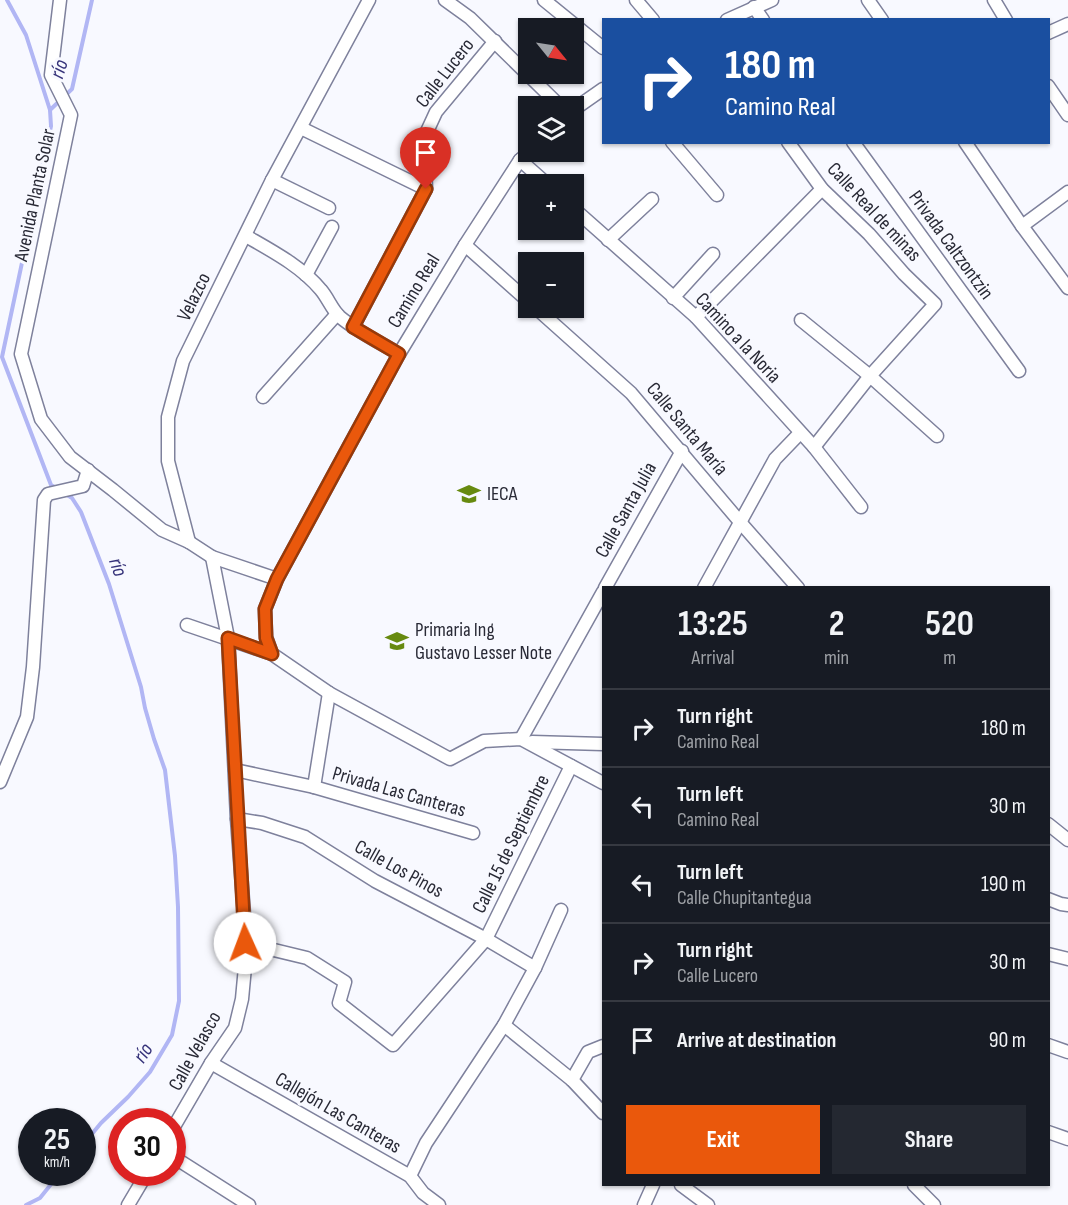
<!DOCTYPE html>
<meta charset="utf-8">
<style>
body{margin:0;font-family:"Sofia Sans Condensed",sans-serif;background:#242831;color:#f1f3f6;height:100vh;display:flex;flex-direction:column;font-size:22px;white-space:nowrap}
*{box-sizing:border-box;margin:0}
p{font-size:20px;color:#9ea1a6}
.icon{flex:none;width:33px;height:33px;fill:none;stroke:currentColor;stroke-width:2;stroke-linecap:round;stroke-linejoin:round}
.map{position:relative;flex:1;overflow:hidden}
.panel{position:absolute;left:602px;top:586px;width:448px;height:600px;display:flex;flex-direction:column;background:#171b24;border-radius:0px;box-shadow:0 2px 4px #0004}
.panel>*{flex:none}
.hud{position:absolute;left:602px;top:18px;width:448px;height:126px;border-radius:0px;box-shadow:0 2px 4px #0004;background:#1a4fa0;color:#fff;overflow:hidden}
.needle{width:39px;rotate:120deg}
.tools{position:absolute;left:518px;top:18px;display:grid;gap:12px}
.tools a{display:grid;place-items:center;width:66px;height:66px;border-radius:0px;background:#171b24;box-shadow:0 2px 4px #0004;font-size:30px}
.speed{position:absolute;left:18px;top:1108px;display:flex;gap:12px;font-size:30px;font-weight:700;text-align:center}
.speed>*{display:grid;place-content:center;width:78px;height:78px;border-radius:50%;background:#171b24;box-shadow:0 2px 4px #0004;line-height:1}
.speed small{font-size:15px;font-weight:400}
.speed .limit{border:9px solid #d22;background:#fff;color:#111}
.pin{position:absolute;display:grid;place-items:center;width:51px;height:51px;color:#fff;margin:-62px -26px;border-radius:50% 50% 50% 0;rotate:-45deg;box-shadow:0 0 6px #0007}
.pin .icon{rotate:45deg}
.me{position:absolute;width:66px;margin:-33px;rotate:358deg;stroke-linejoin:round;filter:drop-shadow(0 0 4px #0008)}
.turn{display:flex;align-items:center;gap:21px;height:126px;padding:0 24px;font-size:27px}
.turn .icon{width:78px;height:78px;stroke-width:2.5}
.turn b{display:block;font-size:42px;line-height:51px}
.eta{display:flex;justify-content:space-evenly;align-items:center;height:102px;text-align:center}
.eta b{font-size:36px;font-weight:700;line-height:42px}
.action{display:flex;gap:12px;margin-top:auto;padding:12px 24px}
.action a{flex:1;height:69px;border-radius:0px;background:#ea580c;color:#fff;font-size:24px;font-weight:700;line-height:69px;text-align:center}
.action a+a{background:#242831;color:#f1f3f6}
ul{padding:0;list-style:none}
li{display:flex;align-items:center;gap:18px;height:78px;padding:0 24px;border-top:2px solid #363941}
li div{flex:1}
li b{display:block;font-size:22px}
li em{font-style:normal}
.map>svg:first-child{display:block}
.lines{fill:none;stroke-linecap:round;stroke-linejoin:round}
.stream{stroke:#b1b6f4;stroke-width:4}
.minor-casing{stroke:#7e819c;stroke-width:15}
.minor{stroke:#fff;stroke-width:12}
.route-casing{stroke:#983908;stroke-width:15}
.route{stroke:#ea580c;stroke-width:10}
.labels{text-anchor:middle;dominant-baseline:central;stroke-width:6;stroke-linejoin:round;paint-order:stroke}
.street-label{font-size:20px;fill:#292a36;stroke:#f8f9ff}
.poi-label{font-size:20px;fill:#292a36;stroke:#f8f9ff;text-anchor:start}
.water-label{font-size:21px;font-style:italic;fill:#36337a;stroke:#f8f9ff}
</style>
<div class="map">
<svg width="1068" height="1205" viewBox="0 0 1068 1205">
<rect width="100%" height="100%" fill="#f8f9ff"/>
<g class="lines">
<g class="stream">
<path d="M7 0 26 35 50 110"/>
<path d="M58 489 51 485 2 357 51 126 50 110 72 89 92 0"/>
<path d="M64 493 72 498 81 512 109 584 141 687 145 708 154 739 165 770 175 856 178 907 179 1001 172 1035 150 1072 128 1097 101 1123 82 1146"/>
<path d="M26 1205 40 1198 60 1173"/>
</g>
<g class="minor-casing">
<g id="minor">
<path d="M60 0 51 75 71 115 21 354 41 419 70 457 113 490 162 530 189 542 212 557 277 579"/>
<path d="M445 0 470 18 560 106"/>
<path d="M544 0 603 48"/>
<path d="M636 0 653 20"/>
<path d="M868 0 882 20"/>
<path d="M994 0 1006 20"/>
<path d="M754 7 763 20"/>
<path d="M727 20 772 0"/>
<path d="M1048 33 1068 24"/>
<path d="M1048 86 1068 115"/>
<path d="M573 110 603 89"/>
<path d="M301 128 426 189"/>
<path d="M672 142 717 195"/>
<path d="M788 142 822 189 869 234 904 274 935 304 870 376 814 447"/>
<path d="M853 142 1019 371"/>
<path d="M965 142 1022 226 1068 288"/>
<path d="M520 160 547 184"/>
<path d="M272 180 329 208"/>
<path d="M573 208 696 317 814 447 861 507"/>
<path d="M1022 226 1068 192"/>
<path d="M246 236C272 251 301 266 321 290 328 298 332 310 340 317 358 332 379 342 399 354"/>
<path d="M608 240 652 199"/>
<path d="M465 245 528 301"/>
<path d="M306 275 332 227"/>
<path d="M673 298 713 254"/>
<path d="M536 308 631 393 740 522 798 588"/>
<path d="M696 317 822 189"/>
<path d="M801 320 870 376 937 436"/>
<path d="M353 327 426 189 424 138 436 112 495 41"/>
<path d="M263 397 337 314"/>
<path d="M189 542 168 461V417L183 361 272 180 369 0"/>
<path d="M605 588 682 451"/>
<path d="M704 588 775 459 800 433"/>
<path d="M187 625 272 654 329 693 450 759 484 741 521 739 603 783"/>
<path d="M272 654 266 637 265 609 277 579 399 354 465 245 520 160 529 152"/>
<path d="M521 739 603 592"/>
<path d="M532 742 603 744"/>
<path d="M235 770 314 787 473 833"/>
<path d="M0 782 27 717 33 667 44 500 48 494 83 486 88 470"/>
<path d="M314 787 329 693"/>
<path d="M237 819 262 823 305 837 375 881 486 939 535 968"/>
<path d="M1048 824 1068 840"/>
<path d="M1048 899 1061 904 1068 905"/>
<path d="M245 943 307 958 345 982 339 1003 393 1045 486 939 571 766"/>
<path d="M1048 954 1068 959"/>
<path d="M504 1025 572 1080 603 1113"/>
<path d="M1048 1045 1068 1052"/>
<path d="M211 1063 410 1176 423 1193 439 1205"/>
<path d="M572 1080 588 1052 603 1046"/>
<path d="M172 1130 211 1063 235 1028 242 999 245 967V928L237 819 228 638 212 557"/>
<path d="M1048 1132 1068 1139"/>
<path d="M172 1156 249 1205"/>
<path d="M410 1176 426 1143 504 1025 535 968 561 910"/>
<path d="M681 1185 708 1205"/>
<path d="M914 1185 934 1205"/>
<path d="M128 1205 147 1173"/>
<path d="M644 1205 653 1185"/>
</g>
</g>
<use href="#minor" class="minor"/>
</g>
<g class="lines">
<g class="route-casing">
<path id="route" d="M245 943 228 638 272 654 266 638 265 609 277 579 399 354 353 327 426 189"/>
</g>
<use href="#route" class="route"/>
</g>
<defs>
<g id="university-bare" transform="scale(1.8)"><path d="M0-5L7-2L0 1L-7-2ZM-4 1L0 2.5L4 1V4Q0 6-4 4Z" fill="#678a0f" stroke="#f8f9ff" stroke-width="2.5" paint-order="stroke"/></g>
<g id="school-bare" transform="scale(1.8)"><path d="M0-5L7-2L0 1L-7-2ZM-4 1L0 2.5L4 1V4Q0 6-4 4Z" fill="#678a0f" stroke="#f8f9ff" stroke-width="2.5" paint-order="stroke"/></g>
</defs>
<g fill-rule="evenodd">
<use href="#university-bare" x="469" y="494"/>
<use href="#school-bare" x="397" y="641"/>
</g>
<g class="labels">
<g class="street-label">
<text transform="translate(445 73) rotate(-52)">Calle Lucero</text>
<text transform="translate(35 195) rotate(-78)">Avenida Planta Solar</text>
<text transform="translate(874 212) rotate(47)">Calle Real de minas</text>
<text transform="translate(951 245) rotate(54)">Privada Caltzontzin</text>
<text transform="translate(414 291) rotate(-59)">Camino Real</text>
<text transform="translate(194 297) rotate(-64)">Velazco</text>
<text transform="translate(738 338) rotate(47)">Camino a la Noria</text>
<text transform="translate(687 429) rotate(50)">Calle Santa María</text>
<text transform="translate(626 510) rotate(-61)">Calle Santa Julia</text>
<text transform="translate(399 792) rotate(16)">Privada Las Canteras</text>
<text transform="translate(511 844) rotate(-64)">Calle 15 de Septiembre</text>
<text transform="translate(399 869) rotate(29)">Calle Los Pinos</text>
<text transform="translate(195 1051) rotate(-61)">Calle Velasco</text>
<text transform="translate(338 1113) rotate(30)">Callejón Las Canteras</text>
</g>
<g class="poi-label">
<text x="487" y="494">IECA</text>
<text x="415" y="630">Primaria Ing<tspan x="415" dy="23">Gustavo Lesser Note</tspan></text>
</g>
<g class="water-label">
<text transform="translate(59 69) rotate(-73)">río</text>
<text transform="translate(118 567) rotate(70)">río</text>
<text transform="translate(143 1053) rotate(-57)">río</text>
</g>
</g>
</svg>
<div class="tools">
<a><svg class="needle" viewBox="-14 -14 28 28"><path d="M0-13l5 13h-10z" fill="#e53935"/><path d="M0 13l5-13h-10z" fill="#9ea1a6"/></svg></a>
<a><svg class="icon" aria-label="layers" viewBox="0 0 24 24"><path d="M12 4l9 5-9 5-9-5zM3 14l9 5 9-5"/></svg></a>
<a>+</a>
<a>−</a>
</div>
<div class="speed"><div>25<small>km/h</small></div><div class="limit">30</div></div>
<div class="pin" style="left:426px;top:189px;background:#d93025"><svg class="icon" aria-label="arrive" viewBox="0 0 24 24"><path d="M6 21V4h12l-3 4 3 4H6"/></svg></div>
<svg class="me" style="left:245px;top:943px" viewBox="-20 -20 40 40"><circle r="19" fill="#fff"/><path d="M0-13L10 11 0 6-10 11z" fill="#ea580c"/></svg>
<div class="hud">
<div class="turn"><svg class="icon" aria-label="right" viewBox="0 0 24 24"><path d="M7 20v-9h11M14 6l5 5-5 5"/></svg><div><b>180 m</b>Camino Real</div></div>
</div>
<section class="panel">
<div class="eta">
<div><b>13:25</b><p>Arrival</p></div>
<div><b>2</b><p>min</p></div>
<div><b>520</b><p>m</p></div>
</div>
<ul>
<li><svg class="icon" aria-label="right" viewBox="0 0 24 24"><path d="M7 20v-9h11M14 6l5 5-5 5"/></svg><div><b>Turn right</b><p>Camino Real</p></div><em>180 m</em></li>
<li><svg class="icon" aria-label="left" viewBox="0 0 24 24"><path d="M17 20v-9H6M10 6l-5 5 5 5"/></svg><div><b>Turn left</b><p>Camino Real</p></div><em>30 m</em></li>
<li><svg class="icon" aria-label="left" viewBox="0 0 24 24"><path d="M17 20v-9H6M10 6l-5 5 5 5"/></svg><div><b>Turn left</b><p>Calle Chupitantegua</p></div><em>190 m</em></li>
<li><svg class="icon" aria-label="right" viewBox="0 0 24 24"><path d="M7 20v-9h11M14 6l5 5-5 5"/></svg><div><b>Turn right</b><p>Calle Lucero</p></div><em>30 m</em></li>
<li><svg class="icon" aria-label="arrive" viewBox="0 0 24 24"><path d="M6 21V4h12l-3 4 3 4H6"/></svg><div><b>Arrive at destination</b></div><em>90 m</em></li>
</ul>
<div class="action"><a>Exit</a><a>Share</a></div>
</section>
</div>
